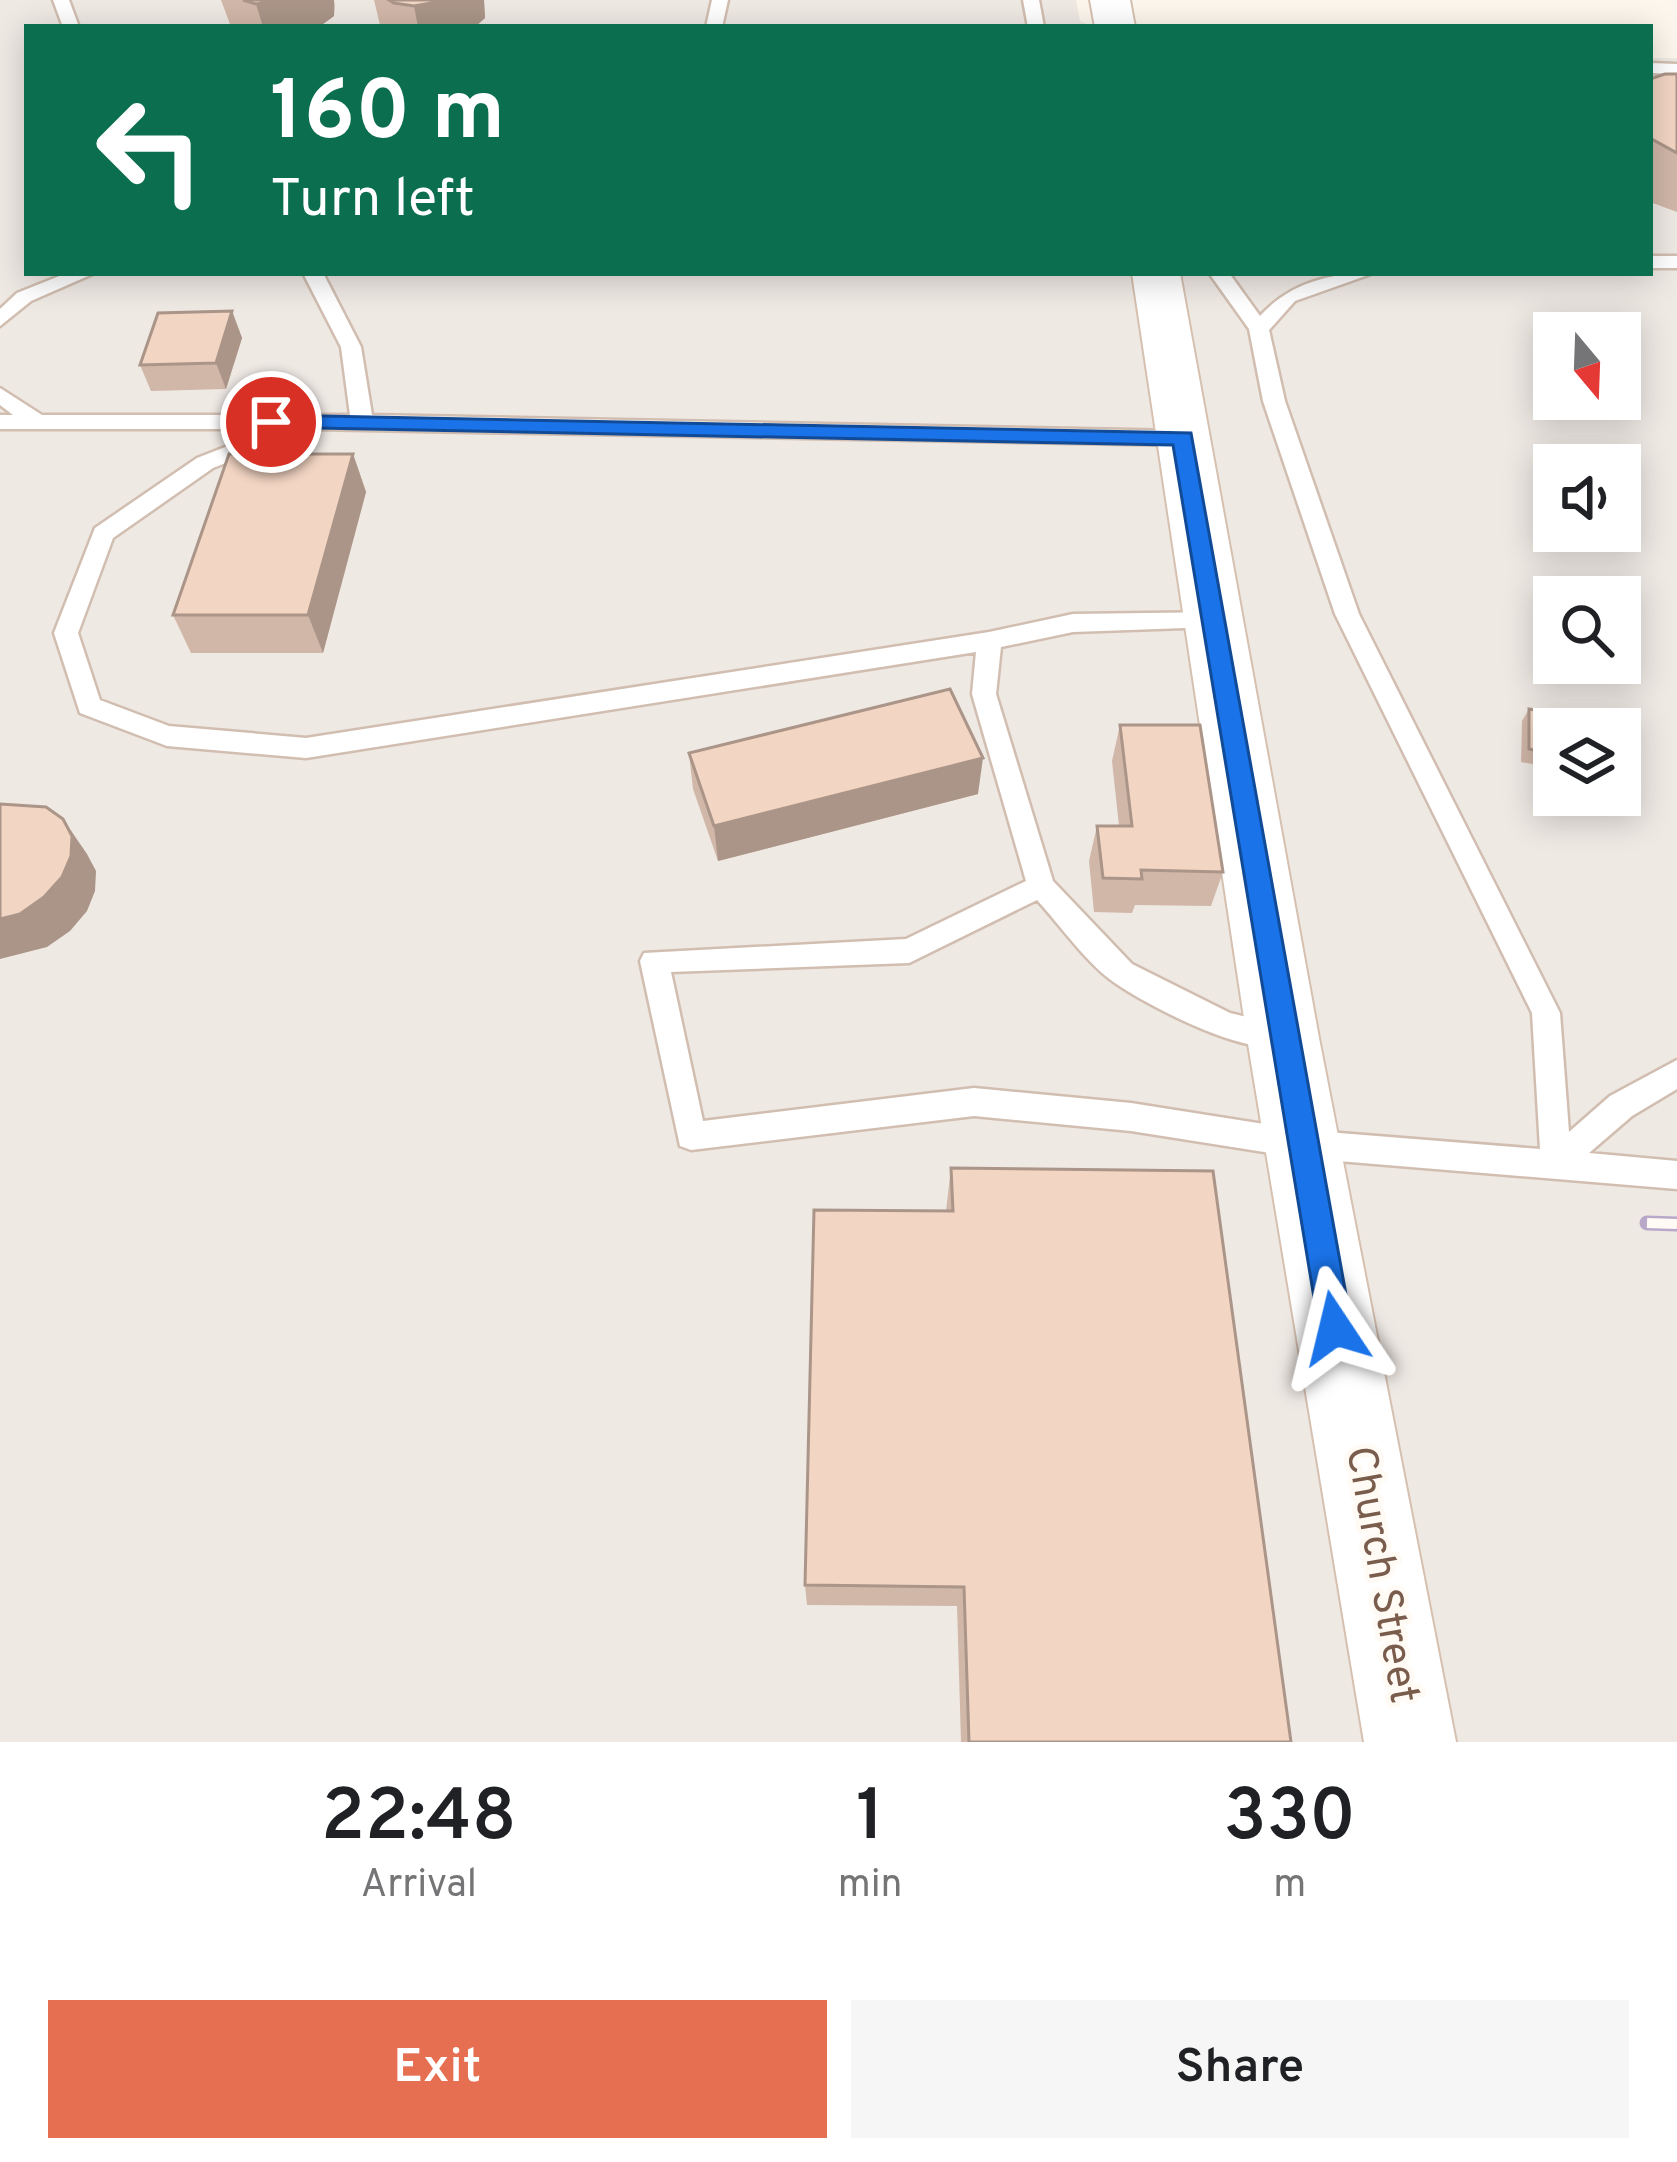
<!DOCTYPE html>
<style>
body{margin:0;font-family:Overpass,sans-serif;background:#f6f6f6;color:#202124;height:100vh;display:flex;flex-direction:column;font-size:45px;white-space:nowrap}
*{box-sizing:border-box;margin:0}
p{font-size:39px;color:#757577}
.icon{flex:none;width:66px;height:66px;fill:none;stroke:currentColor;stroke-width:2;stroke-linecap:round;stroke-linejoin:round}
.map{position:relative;height:1742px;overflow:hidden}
.panel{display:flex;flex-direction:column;background:#fff;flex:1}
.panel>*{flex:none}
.top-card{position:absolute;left:24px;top:24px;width:1629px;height:252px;border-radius:0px;box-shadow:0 6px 30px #0003;background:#0b6e4f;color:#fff;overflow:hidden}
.needle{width:78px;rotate:161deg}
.controls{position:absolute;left:1533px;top:312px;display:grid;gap:24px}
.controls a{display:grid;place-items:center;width:108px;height:108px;border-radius:0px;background:#fff;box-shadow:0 6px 30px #0003;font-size:60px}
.pin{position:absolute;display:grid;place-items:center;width:102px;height:102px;color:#fff;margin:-51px;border:6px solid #fff;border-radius:50%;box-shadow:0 3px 12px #0007}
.me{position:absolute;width:132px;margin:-66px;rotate:350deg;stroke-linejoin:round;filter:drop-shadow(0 0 9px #0008)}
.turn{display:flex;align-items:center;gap:42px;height:252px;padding:0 48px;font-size:54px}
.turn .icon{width:156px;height:156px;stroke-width:2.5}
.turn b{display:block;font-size:84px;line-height:102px}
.eta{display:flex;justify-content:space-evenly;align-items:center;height:204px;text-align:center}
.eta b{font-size:72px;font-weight:600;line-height:84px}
.primary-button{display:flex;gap:24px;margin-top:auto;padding:24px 48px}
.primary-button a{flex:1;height:138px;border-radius:0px;background:#e76f51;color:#fff;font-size:48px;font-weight:600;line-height:138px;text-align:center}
.primary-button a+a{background:#f6f6f6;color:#202124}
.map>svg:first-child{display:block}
.industrial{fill:#efe9e4;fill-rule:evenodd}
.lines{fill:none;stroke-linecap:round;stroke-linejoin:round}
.lane-casing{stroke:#d1beb0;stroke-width:5}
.secondary-casing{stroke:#d6c0b0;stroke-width:4}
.lane{fill:#fff;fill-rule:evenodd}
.secondary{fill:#fff;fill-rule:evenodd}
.rail-casing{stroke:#b9a8c9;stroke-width:15}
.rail{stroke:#fffaf3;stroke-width:10;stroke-dasharray:33;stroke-linecap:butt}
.wall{fill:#d1b7a8}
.shaded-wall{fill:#aa9588}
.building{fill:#f3d5c3;stroke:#aa9588;stroke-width:3}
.route{fill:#1a73e8;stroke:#114b97;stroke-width:3}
.labels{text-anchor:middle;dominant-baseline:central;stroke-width:10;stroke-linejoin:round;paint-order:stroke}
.street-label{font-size:42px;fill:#7a5c4d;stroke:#fffaf3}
</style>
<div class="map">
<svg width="1677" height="1742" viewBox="0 0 1677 1742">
<rect width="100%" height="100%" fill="#fdf6ec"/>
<path class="industrial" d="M0 0H1076L1080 21 1094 27H27V273H1650V58H1677V1742H0ZM1554 333H1620V399H1554ZM1554 465H1620V531H1554ZM1554 597H1620V663H1554ZM1554 729H1620V795H1554Z"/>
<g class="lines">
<g class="lane-casing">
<g id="lane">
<path d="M53 0H69L79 27H63Z"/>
<path d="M712 0H728L722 27H706Z"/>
<path d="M1023 0H1039L1044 27H1028Z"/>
<path d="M1650 63 1677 64V74L1650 73Z"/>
<rect x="1650" y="256" width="27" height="12"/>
<path d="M67 273H95L31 301 0 326V309L17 293Z"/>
<path d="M303 273H323L361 347 372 415 1183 431 1194 438 1183 445 311 429 213 468 113 538 78 633 100 700 169 726 306 738 989 632 1073 614 1221 612 1225 618 1221 624 1213 627 1073 632 1001 647 996 694 1053 881 1132 964 1230 1013 1288 1027 1293 1036 1288 1045C1250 1059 1148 1006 1115 983 1086 963 1061 926 1037 900L909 963 671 972 703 1121 974 1088 1131 1103 1302 1130 1540 1149 1532 1013 1335 614 1263 401 1249 329 1209 273H1229L1260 316C1290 283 1329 273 1374 273L1295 301 1269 330 1285 401 1359 614 1560 1013 1569 1132 1610 1096 1677 1060V1089L1632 1116 1589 1153 1677 1161V1189L1302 1158 1131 1131 974 1116 691 1150 680 1146 640 961 644 953 906 939 1026 881 972 694 976 652 306 758 167 746 80 713 54 633 95 528 197 458 271 429H0V415H13L0 405V388L42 415H350L341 347Z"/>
</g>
</g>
<g class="secondary-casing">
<g id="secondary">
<path d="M1090 0H1130L1135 27H1095Z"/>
<path d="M1132 273H1180L1319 1038 1456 1742H1364L1247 1038Z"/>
</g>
</g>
<use href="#lane" class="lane"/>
<use href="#secondary" class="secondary"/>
<g class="rail-casing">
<path id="rail" d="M1647 1223 1677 1224"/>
</g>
<use href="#rail" class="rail"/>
</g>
<g class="wall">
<path d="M221 0H334L335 6 334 16 319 27H231Z"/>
<path d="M374 0H484L485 18 475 27H383L380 25Z"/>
<path d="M1677 74V212L1650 202V79Z"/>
<path d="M232 311 242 338 226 389 151 391 140 365Z"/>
<path d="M353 454 366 492 323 653H191L173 615Z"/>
<path d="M1529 709 1554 729V768L1521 762 1522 721Z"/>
<path d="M1120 725 1223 872 1211 906 1135 905 1132 913 1094 912 1089 861 1097 826H1119L1112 761Z"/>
<path d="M689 753 978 794 718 861 693 789Z"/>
<path d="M951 1168 1291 1742H961L957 1606 807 1605 805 1585 946 1211Z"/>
</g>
<g class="shaded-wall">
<path d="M279 0H334V16L319 27H263L256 4Z"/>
<path d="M449 0H484L485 18 475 27H418L414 6Z"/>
<path d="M232 311 242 338 226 389 216 363Z"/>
<path d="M353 454 366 492 323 653 308 615Z"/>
<path d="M983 758 978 794 718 861 714 826Z"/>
<path d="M63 819 87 854 96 871 95 891 87 911 70 931 47 947 0 959V919Z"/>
</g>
<g class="building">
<path d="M243 0H279L256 4Z"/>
<path d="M389 0H449L414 6 394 3Z"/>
<path d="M1665 74H1677V153L1650 138V79Z"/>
<path d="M232 311 216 363 140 365 158 313Z"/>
<path d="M229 454H353L308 615H173Z"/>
<path d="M950 689 983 758 714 826 689 753Z"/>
<path d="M1529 709 1578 717V729H1554V754L1529 749Z"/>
<path d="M1120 725H1200L1223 872 1141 870 1142 879 1103 878 1097 826H1132Z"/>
<path d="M0 804 46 807 63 819 72 836 71 856 62 877 44 897 20 914 0 919Z"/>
<path d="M951 1168 1213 1171 1291 1742H969L964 1587 805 1585 814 1210 953 1211Z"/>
</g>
<path class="route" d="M271 415 1191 433 1352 1328 1347 1340 1335 1344 1324 1340 1319 1328 1173 445 264 427 260 422Z"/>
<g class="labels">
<g class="street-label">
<text transform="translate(1380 1575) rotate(80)">Church Street</text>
</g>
</g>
</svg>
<div class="controls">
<a><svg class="needle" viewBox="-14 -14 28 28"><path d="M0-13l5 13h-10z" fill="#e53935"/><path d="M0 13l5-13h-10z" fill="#757577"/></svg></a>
<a><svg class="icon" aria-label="sound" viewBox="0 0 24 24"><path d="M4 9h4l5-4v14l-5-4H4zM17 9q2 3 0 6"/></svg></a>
<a><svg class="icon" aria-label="search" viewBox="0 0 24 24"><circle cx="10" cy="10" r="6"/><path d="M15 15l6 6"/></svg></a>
<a><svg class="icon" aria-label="layers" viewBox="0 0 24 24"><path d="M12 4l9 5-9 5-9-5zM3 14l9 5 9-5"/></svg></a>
</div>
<div class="pin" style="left:271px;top:422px;background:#d93025"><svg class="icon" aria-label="arrive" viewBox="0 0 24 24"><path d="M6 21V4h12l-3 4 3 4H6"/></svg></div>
<svg class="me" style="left:1335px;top:1328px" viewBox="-20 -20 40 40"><path d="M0-17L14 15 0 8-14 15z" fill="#1a73e8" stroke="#fff" stroke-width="4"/></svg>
<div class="top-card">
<div class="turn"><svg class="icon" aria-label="left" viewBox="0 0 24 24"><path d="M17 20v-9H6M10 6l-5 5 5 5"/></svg><div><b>160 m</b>Turn left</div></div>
</div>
</div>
<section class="panel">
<div class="eta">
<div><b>22:48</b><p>Arrival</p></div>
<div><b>1</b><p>min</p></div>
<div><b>330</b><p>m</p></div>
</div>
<div class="primary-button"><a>Exit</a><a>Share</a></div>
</section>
